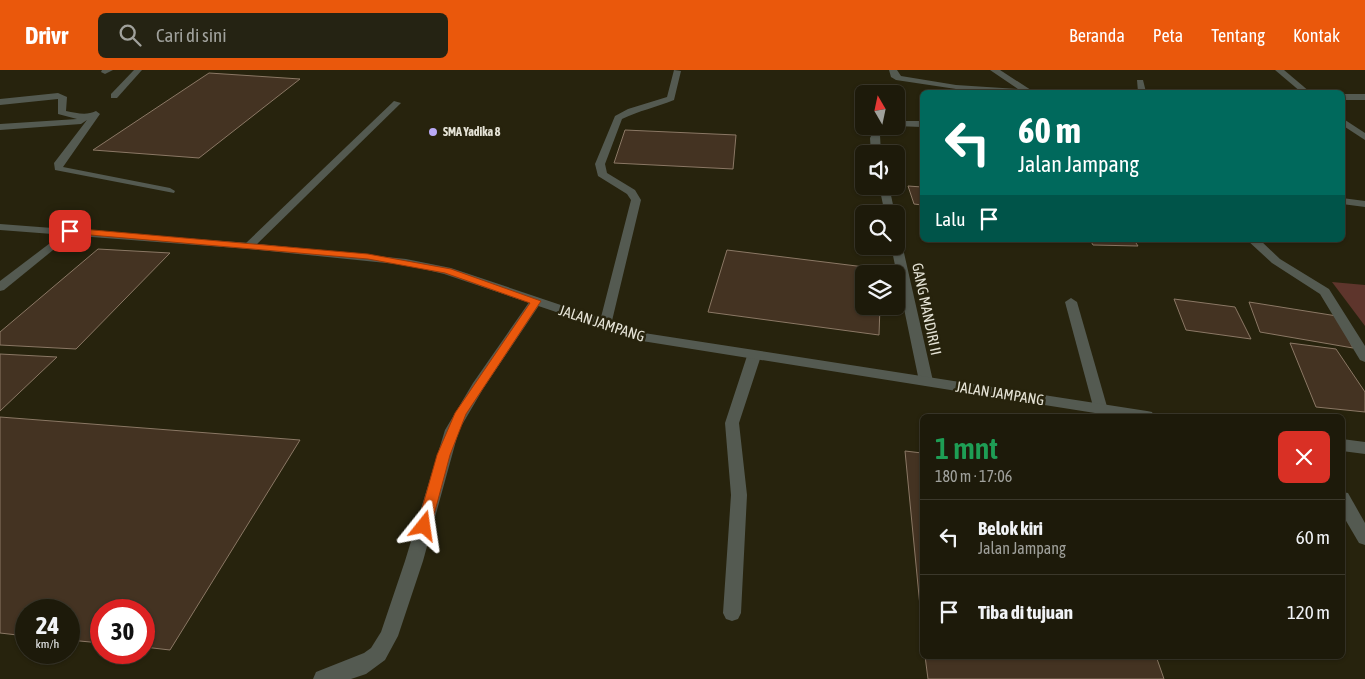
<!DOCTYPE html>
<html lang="id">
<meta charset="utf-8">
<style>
body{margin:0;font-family:"Asap Condensed",sans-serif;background:#252313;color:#f1f3f6;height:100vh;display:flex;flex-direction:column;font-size:19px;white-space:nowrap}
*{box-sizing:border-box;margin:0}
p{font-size:16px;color:#a0a19c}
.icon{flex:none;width:28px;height:28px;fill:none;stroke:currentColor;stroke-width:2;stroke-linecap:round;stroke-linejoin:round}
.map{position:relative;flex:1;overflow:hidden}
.drawer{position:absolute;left:920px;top:344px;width:425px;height:245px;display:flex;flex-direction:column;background:#1d1a0a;border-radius:8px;box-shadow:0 1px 4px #0004,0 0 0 1px #3b382b}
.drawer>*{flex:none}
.hud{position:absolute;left:920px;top:20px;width:425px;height:152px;border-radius:8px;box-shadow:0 1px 4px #0004,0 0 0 1px #3b382b;background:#00695c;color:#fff;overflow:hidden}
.needle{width:32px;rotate:351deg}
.buttons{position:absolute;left:855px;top:15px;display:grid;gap:10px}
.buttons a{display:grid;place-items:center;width:50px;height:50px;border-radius:8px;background:#1d1a0a;box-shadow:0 1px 4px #0004,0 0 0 1px #3b382b;font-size:25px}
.speed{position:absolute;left:15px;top:529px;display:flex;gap:10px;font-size:25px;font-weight:700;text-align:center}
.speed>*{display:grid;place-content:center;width:65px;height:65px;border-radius:50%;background:#1d1a0a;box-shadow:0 1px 4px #0004,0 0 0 1px #3b382b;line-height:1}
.speed small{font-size:12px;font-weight:400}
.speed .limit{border:8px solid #d22;background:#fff;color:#111}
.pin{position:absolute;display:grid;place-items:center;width:42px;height:42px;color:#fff;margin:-21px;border-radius:10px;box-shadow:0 2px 8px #0006}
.me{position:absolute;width:55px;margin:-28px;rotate:15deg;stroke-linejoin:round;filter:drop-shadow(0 0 4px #0008)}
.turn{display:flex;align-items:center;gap:18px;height:105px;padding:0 15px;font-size:22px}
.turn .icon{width:65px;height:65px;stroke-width:2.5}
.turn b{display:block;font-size:35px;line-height:42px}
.then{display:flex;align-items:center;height:48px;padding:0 15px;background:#0003;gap:10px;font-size:19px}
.round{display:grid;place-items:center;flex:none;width:52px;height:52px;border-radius:8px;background:#252313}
.headline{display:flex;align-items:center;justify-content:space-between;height:85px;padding:0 15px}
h1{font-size:30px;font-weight:600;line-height:38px;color:#1e9e55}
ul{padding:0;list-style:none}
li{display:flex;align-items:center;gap:15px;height:75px;padding:0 15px;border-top:1px solid #3b382b}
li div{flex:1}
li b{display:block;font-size:19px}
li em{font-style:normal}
header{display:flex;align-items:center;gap:30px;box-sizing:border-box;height:70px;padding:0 25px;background:#ea580c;color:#fff}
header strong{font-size:24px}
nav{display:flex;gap:28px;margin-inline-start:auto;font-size:18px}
.search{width:350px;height:45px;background:#252313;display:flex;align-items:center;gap:12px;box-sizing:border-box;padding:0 18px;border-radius:8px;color:#a0a19c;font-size:19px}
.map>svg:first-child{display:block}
.green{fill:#5e352c}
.building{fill:#432;stroke:#8b7865}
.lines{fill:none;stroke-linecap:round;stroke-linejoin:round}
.service{fill:#545a51;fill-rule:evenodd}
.minor{fill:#545a51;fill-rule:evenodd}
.tertiary{fill:#545a51;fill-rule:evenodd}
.route{fill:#ea580c;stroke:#983908}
.poi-dot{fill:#baaaf6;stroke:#27230d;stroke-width:2}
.labels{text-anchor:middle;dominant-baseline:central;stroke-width:5;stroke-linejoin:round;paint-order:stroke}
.far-poi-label{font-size:12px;font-weight:bold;fill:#e5e3d6;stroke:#27230d;text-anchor:start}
.street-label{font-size:15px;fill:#e5e3d6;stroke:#27230d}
</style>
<header>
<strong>Drivr</strong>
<div class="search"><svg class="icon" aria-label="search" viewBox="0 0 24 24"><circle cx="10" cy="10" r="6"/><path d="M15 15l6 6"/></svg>Cari di sini</div>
<nav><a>Beranda</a><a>Peta</a><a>Tentang</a><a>Kontak</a></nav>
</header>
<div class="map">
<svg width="1365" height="609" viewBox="0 0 1365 609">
<rect width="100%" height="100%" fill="#27230d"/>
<path class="green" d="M1332 212 1365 215V256Z"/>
<g class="building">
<path d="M209 3 300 9 199 88 93 80Z"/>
<path d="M625 60 736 65 733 99 614 93Z"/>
<path d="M908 116 922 117V135L914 134Z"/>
<path d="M1090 170H1134L1138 176 1093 175Z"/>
<path d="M98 179 170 183 76 279 0 275V262Z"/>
<path d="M727 180 881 199V204H864V236H880L879 265 708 242Z"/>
<path d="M1174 229 1235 237 1251 269 1186 260Z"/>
<path d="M1249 232 1337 246 1353 278 1260 262Z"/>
<path d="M1290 273 1336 279 1365 322V342L1316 337Z"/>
<path d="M0 284 57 287 0 341Z"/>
<path d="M0 347 300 370 170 580 144 577V540H101V573L69 570V540H26V566L0 563Z"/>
<path d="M905 381 922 383V557Z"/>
<path d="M925 586H1156L1164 609H928Z"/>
</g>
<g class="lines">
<g class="service">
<path d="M58 23 67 27 66 41C77 43 86 46 96 41L100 44 63 97 170 118 175 121 174 123 55 100 54 93 87 50 81 54 0 60V54L77 49 58 44V29L0 35V29Z"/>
<path d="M394 31 401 33 253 178H245V174Z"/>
<path d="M70 158 76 161 74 163 4 220 0 221V211Z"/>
</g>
<g class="minor">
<path d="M102 0H113L105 4 101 2Z"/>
<path d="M134 0H142L117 28H111V24Z"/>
<path d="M674 0 681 1 674 30C657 37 638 41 622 49L605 94 607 103 635 120 641 130 611 255 610 258H600L599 255 631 130 627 124 598 106 595 94 615 46 628 39 667 27Z"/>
<path d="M889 0H897L901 6 956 15 1018 19 990 0H1000L1034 22 956 19 896 10 891 7Z"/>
<path d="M1275 0H1284L1310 22H1301Z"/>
<path d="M1137 10H1143L1146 22H1138Z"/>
<rect x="1342" y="24" width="23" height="6"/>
<path d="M1342 48 1365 63V70L1342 55Z"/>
<path d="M896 51H922V57L894 56H896Z"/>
<path d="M876 56H887L880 65 881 84H871L870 68Z"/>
<path d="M879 116H889L895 144H885Z"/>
<path d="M1342 128 1365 131V137L1342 134Z"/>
<path d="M1247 170H1260L1280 189 1329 219 1365 276V292L1360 290 1320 224 1272 193Z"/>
<path d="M896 171 902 174 933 311 926 316 919 311 891 176H896Z"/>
<path d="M536 227 542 231 483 319 459 360 423 491 398 566 385 590 366 604 351 609H313L316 602 364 583 371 578 381 562 405 491 445 360 473 313 532 228Z"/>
<path d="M1071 228 1077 232 1108 340 1106 344H1096L1094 340 1065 232Z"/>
<path d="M754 281 761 286 739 353 747 425 741 543 738 549 732 551 726 549 723 543 731 425 725 353 747 286Z"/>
<path d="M1342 422 1348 423 1365 453V475L1359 473 1342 444Z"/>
</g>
<g class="tertiary">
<path d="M0 154 249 173 406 189 451 198 644 263 1147 341 1152 342 1154 346H1114L642 271 444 204 406 195 249 179 0 160Z"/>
<path d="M1342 369 1365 372V384L1342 381Z"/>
</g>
</g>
<path class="route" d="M70 158 368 184 451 199 541 231 466 344 450 385 431 456 429 460H419L417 456 437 385 455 343 530 233 445 203 368 189 67 163 65 161Z"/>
<circle class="poi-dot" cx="433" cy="62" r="5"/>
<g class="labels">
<g class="far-poi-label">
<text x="443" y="62">SMA Yadika 8</text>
</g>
<g class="street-label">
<text transform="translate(927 239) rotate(78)">GANG MANDIRI II</text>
<text transform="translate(602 253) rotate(18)">JALAN JAMPANG</text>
<text transform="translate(1000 323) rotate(9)">JALAN JAMPANG</text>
</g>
</g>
</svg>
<div class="buttons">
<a><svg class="needle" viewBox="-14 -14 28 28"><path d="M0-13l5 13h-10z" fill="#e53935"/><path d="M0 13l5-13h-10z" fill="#a0a19c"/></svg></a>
<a><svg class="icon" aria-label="sound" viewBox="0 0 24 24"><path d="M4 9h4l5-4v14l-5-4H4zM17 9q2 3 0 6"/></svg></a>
<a><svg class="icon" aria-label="search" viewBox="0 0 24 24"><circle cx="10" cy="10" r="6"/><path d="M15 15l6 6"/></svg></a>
<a><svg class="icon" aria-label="layers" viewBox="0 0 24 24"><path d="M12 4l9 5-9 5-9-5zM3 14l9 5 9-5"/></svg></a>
</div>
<div class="speed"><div>24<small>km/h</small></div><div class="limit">30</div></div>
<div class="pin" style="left:70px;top:161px;background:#d93025"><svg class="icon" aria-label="arrive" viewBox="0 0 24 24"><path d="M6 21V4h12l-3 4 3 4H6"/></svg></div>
<svg class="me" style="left:424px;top:456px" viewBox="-20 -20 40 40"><path d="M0-17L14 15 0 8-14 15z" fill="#ea580c" stroke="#fff" stroke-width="4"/></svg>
<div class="hud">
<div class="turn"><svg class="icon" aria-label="left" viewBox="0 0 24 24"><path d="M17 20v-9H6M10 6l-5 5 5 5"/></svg><div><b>60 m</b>Jalan Jampang</div></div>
<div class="then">Lalu<svg class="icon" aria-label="arrive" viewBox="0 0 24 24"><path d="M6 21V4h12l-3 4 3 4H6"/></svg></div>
</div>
<section class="drawer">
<div class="headline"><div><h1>1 mnt</h1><p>180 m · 17:06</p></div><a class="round" style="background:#d93025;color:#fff"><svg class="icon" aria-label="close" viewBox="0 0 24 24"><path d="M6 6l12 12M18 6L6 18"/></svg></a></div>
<ul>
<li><svg class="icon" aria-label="left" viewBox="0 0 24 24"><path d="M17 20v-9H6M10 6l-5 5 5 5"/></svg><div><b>Belok kiri</b><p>Jalan Jampang</p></div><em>60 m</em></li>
<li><svg class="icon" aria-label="arrive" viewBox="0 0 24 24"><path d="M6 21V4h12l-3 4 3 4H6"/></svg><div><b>Tiba di tujuan</b></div><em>120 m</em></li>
</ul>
</section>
</div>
